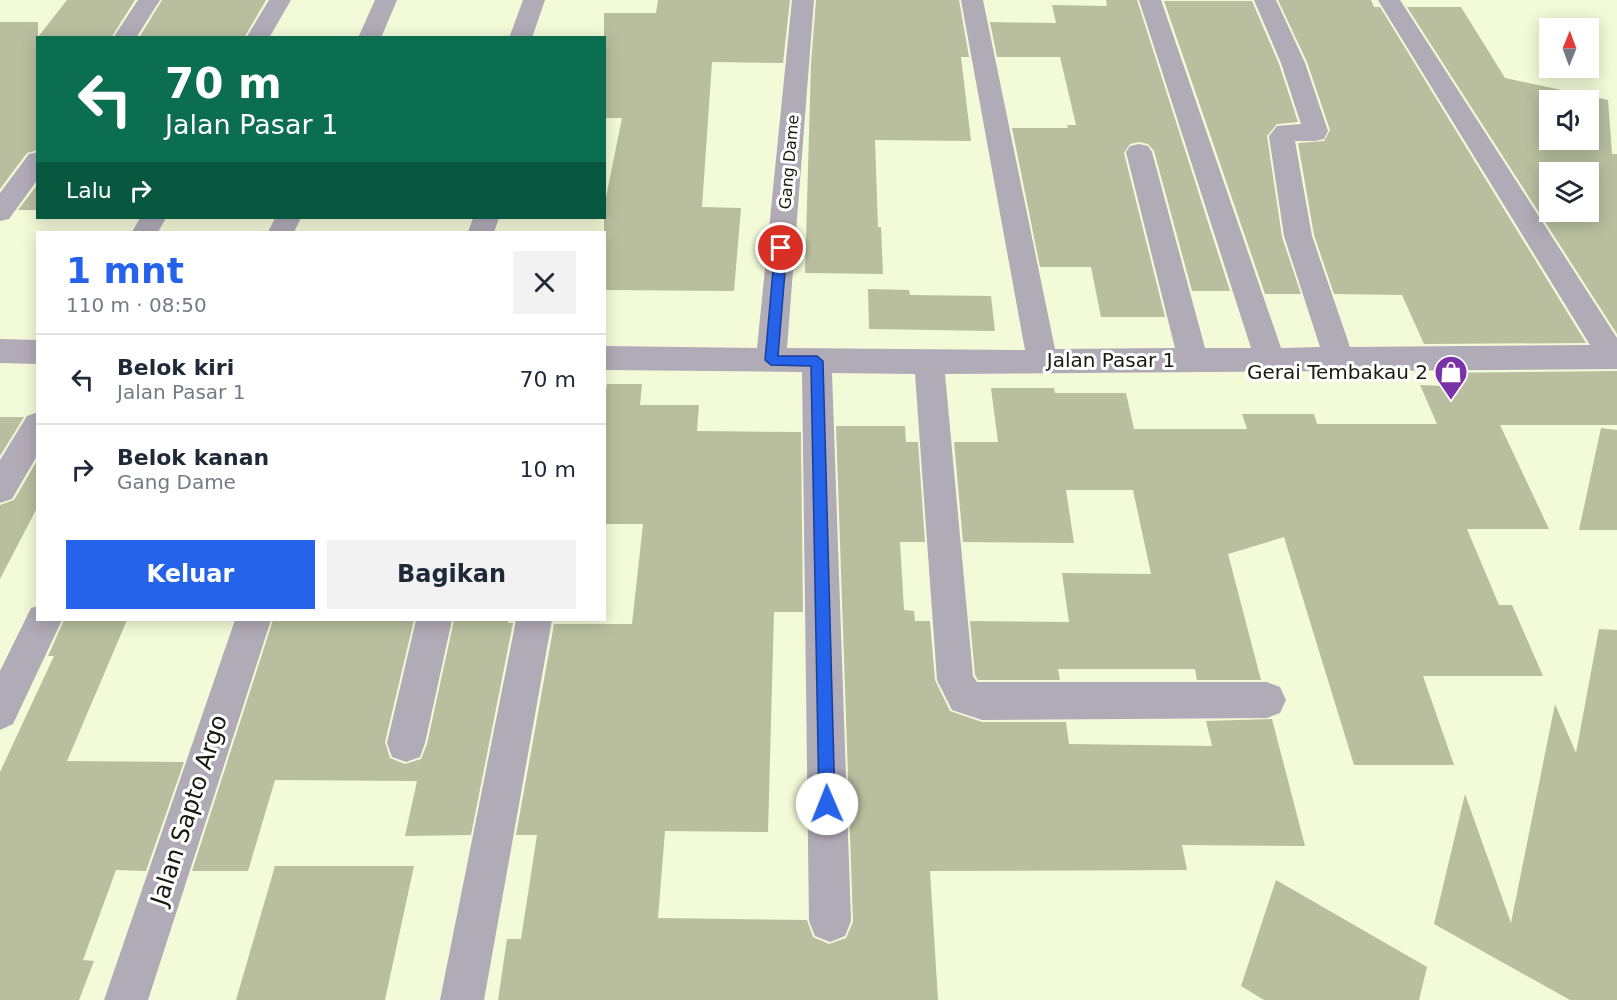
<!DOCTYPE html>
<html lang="id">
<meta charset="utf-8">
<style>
body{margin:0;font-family:"DejaVu Sans",sans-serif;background:#f2f2f3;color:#1f2937;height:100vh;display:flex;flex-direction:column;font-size:22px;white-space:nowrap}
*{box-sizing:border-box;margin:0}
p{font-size:20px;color:#747a83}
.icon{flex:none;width:33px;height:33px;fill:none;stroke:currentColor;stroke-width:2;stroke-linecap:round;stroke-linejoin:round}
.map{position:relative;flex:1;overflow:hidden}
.sheet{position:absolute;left:36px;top:231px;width:570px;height:390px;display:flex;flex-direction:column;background:#fff;border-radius:0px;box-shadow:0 3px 15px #0003}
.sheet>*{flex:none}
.top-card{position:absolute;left:36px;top:36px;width:570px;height:183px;border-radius:0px;box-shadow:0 3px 15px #0003;background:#0b6e4f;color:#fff;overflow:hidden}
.needle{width:39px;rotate:1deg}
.tools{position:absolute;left:1539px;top:18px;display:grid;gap:12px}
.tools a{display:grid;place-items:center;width:60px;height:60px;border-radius:0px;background:#fff;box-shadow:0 3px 15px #0003;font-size:30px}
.pin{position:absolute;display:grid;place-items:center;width:51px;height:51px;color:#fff;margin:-26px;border:3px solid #fff;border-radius:50%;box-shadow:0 2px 6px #0007}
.me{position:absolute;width:66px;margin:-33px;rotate:359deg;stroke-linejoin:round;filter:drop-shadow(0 0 4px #0008)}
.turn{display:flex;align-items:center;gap:21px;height:126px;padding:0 30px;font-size:27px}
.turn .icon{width:78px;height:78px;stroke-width:2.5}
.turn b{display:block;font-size:42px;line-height:51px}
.then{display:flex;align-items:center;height:57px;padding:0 30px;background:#0003;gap:12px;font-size:22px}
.round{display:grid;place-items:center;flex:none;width:63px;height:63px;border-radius:0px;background:#f2f2f3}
.headline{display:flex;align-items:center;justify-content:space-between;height:102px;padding:0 30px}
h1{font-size:36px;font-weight:600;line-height:45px;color:#2563eb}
.cta{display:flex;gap:12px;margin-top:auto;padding:12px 30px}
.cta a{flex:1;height:69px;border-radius:0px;background:#2563eb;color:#fff;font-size:24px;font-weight:600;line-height:69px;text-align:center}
.cta a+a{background:#f2f2f3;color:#1f2937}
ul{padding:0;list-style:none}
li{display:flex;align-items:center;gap:18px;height:90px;padding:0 30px;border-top:2px solid #e0e1e3}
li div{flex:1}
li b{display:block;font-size:22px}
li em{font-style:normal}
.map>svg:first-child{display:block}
.building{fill:#b8be9e;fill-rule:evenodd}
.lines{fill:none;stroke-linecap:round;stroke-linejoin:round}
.minor{fill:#b1aab7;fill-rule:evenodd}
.route{fill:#2563eb;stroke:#184099;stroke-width:1.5}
.labels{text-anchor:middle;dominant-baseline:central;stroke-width:6;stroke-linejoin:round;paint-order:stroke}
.far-street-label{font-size:16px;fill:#191b0f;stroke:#fff}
.street-label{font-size:20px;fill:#191b0f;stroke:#fff}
.poi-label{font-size:20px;fill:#191b0f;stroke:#fff;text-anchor:end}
.near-street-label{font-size:24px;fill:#191b0f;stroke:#fff}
</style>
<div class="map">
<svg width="1617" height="1000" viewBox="0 0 1617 1000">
<rect width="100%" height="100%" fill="#f3fad8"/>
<g class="building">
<path d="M67 0H135L111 38H38V150L27 153 0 189V22H38V37Z"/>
<path d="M162 0H266L244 38H139Z"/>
<path d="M658 0H790L783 63 712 62 702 207 741 208 734 291 604 290V207L622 118H604V13H656Z"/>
<path d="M816 0H959L969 57H961L971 141 875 140 878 227H881L883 274 805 273 811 64Z"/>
<path d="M1106 0H1137L1230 291H1192L1154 151 1148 144 1139 142 1130 144 1124 153 1165 317H1101L1091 267H1040L1012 128H1068L1067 125H1076L1060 57H997L990 22 1056 23 1052 5 1107 6Z"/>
<path d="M1278 0H1371L1374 7H1380L1586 343 1424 344 1402 295 1334 294 1314 235 1298 143 1324 141 1330 130 1307 62Z"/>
<path d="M1164 1H1252L1279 64 1298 122 1277 124 1267 136 1282 237 1301 294H1265Z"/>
<path d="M1407 7H1461L1505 78 1608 100 1612 154H1617V334ZM1550 100H1588V140H1550ZM1550 172H1588V212H1550Z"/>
<path d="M38 184V210H18Z"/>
<path d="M868 289 909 290 910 295 991 296 995 331 869 329Z"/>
<path d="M1617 371V425H1500L1549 529H1467L1499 605H1512L1543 676H1423L1454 765H1354L1284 537 1228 554 1261 680H1197L1195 669H1058L1060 680H978L975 675 970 621 1069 622 1062 573 1151 574 1133 490H1066L1074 543 963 542 954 442H998L991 388H1054L1055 393H1126L1134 429H1247L1242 414H1314L1317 424H1437L1420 385 1443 386 1437 373Z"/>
<path d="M607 384H642L640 405H699L697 431 801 432 803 612H774L768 832 665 831 658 918 807 920 813 937 829 944 846 938 853 922 836 426H905L906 442H918L925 542H900L904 610 914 611 915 621H930L935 680 950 711 982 722H1066L1069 744 1212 746 1206 721 1272 719 1305 846 1182 845 1187 870 930 871 938 1000H498L507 939H521L537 835H516L554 624H632L643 524H604V401Z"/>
<path d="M0 417H24L0 456Z"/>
<path d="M1601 428 1617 430V530H1579Z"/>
<path d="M38 459V506L0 579V505L14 500Z"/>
<path d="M64 620H127L67 761 184 762 146 871 116 870 83 960 94 961 79 1000H0V772L54 656H48Z"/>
<path d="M273 620H414L385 742 390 758 405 764 421 759 427 744 454 620H509L508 623H513L471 835 405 836 417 781 275 780 248 871H192Z"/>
<path d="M1599 629 1617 630V1000H1570L1434 924 1465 794 1511 923 1555 704 1576 753Z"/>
<path d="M275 866H414L385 1000H236Z"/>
<path d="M1276 880 1427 967 1419 1000H1264L1241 986Z"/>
</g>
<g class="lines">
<g class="minor">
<path d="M138 0H160L136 38H113Z"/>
<path d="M269 0H291L269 38H246Z"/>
<path d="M375 0H397L381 38H358Z"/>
<path d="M523 0H545L532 38H509Z"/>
<path d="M792 0H814L787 348 1025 350 961 0H983L1055 349 1175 348 1126 152 1130 146 1139 144 1148 146 1152 152 1205 348H1251L1139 0H1161L1281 348 1320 347 1284 236 1269 136 1277 126 1301 124 1281 63 1254 0H1276L1305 63 1328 131 1324 139 1315 141H1295L1312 236 1350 347 1590 345 1378 0H1400L1617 338V369L945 374 973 676 977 682H1267L1280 687 1286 700 1280 713 1267 718 982 720 952 710 937 680 915 374 832 373 851 921 845 936 830 942 815 936 809 921 802 372 604 370V346L757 348Z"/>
<path d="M38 152V179L9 219 0 221V193L29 154Z"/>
<path d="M140 218H166L158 232H132Z"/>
<path d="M275 218H301L294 232H268Z"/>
<path d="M473 218H499L494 232H468Z"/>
<path d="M0 339 38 340V364L0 363Z"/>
<path d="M38 412V454L12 499 0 503V460L27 416Z"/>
<path d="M38 606V620H62L13 724 0 730V671L31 608Z"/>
<path d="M235 620H271L148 1000H104Z"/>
<path d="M416 620H452L425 743 420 757 406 762 392 757 387 743Z"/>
<path d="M516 620H552L484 1000H440Z"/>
</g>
</g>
<path class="route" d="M781 244 787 248 778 356H817L823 361 835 804 833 810 827 813 821 810 819 804 811 366 771 365 765 360 775 248Z"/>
<defs>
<g id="shop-pin" transform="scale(1.725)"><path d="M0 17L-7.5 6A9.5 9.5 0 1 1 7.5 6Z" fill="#7a33a6" stroke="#fff"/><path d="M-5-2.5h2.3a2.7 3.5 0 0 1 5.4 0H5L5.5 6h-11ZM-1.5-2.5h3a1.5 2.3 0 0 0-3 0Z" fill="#fff"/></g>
</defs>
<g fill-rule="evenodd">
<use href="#shop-pin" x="1451" y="372"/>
</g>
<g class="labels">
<g class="far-street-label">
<text transform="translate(789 162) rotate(-85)">Gang Dame</text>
</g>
<g class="street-label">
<text x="1111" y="360">Jalan Pasar 1</text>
</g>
<g class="poi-label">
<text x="1428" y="372">Gerai Tembakau 2</text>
</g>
<g class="near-street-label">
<text transform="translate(189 810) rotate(-72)">Jalan Sapto Argo</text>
</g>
</g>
</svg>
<div class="tools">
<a><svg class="needle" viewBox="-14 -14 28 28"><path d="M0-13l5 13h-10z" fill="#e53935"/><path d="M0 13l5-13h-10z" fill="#747a83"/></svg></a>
<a><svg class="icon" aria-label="sound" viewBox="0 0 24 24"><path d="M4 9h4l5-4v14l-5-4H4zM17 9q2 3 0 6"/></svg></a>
<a><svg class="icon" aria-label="layers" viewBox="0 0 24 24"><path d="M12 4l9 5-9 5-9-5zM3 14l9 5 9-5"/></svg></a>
</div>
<div class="pin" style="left:781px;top:248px;background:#d93025"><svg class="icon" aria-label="arrive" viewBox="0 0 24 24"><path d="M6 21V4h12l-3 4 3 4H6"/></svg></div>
<svg class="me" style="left:827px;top:804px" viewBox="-20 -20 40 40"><circle r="19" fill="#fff"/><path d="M0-13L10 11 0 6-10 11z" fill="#2563eb"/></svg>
<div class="top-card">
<div class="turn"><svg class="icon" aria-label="left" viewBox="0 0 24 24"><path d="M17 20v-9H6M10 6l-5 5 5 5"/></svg><div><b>70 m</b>Jalan Pasar 1</div></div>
<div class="then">Lalu<svg class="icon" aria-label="right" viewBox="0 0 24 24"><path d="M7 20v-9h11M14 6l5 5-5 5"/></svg></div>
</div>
<section class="sheet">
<div class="headline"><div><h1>1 mnt</h1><p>110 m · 08:50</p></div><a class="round"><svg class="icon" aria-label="close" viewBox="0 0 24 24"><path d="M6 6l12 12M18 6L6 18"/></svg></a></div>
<ul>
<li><svg class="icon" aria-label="left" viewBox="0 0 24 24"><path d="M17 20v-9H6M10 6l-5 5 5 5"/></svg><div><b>Belok kiri</b><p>Jalan Pasar 1</p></div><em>70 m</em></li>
<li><svg class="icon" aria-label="right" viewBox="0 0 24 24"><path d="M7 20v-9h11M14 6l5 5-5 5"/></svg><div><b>Belok kanan</b><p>Gang Dame</p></div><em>10 m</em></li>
</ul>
<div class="cta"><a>Keluar</a><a>Bagikan</a></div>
</section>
</div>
